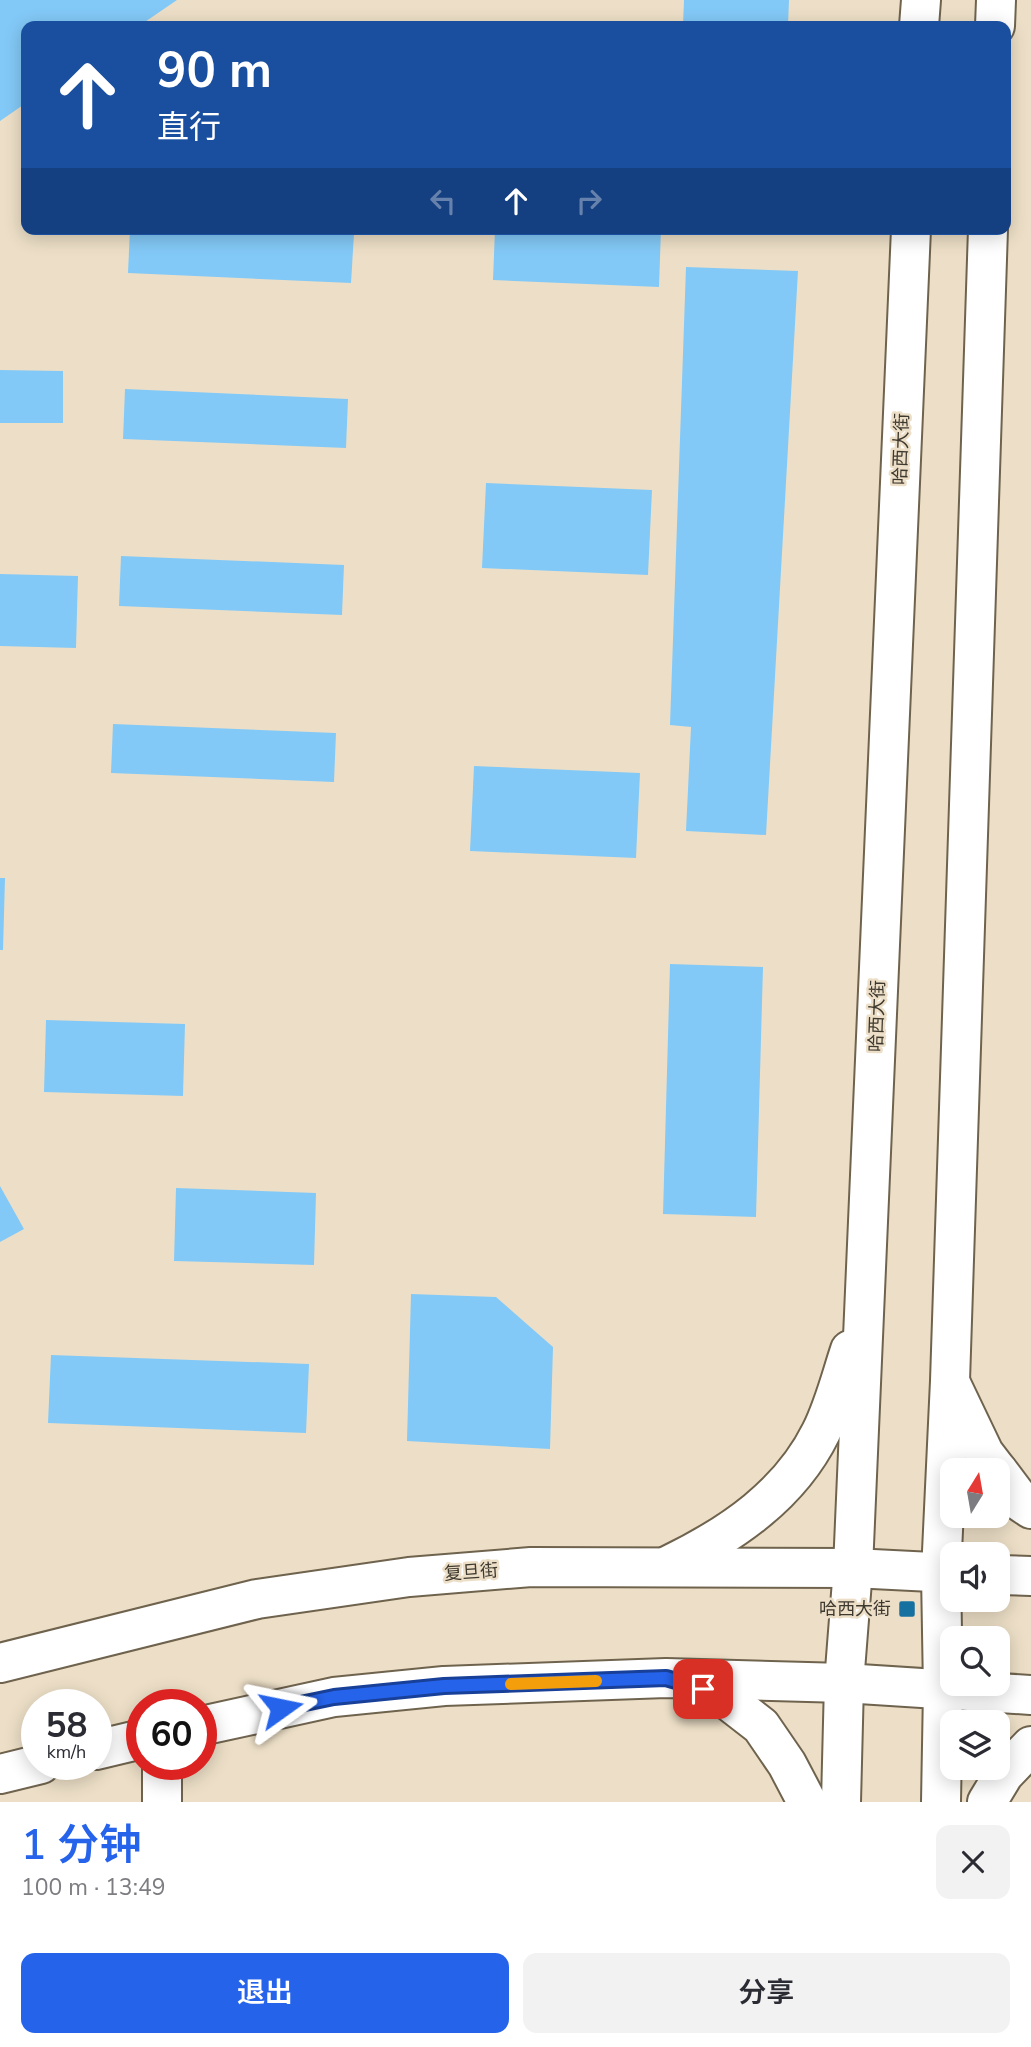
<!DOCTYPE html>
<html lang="zh">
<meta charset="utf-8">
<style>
body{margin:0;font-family:"Nunito Sans","Noto Sans SC",sans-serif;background:#f2f2f3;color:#2b2b33;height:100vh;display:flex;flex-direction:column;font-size:26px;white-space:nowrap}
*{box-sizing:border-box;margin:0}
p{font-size:23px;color:#7c7c81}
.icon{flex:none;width:38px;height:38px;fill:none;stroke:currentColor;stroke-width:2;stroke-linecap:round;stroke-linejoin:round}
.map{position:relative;height:1802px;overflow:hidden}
.sheet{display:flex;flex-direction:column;background:#fff;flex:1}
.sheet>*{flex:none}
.guide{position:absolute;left:21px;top:21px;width:990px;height:214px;border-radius:14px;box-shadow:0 4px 18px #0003;background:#1a4fa0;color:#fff;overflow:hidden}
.needle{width:46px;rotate:11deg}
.tools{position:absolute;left:940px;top:1458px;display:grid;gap:14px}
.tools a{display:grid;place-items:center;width:70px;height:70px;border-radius:14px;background:#fff;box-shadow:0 4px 18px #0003;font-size:35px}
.speed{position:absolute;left:21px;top:1689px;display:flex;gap:14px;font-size:35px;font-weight:700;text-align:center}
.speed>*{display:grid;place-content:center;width:91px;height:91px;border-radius:50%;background:#fff;box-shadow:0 4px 18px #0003;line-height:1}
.speed small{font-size:18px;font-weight:400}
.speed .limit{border:10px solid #d22;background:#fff;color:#111}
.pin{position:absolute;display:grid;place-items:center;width:60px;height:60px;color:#fff;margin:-30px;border-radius:14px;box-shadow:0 4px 10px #0006}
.me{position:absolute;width:77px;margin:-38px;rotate:78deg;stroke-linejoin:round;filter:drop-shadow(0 0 5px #0008)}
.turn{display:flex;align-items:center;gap:24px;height:147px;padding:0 21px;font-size:32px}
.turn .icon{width:91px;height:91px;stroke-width:2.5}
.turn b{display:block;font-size:49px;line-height:60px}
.lanes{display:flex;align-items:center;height:66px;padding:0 21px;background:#0003;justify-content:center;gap:35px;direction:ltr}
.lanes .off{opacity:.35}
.round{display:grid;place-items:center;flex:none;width:74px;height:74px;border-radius:14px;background:#f2f2f3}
.overview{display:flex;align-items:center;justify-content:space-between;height:119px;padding:0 21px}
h1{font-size:42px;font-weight:600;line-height:52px;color:#2563eb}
.cta{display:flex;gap:14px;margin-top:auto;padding:14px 21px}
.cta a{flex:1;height:80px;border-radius:14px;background:#2563eb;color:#fff;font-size:28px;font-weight:600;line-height:80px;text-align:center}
.cta a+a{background:#f2f2f3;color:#2b2b33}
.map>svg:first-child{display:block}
.building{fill:#83c9f7}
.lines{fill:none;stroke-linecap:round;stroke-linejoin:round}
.minor-casing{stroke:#6f634e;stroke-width:42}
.major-casing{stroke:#6f634e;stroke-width:42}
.minor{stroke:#fff;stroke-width:38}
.major{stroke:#fff;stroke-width:38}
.route-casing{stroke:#184099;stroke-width:18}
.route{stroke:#2563eb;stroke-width:12}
.slow{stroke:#f59e0b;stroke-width:12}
.poi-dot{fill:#1771a0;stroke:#eddfc7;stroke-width:2.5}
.labels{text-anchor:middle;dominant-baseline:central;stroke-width:5;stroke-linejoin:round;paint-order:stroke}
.street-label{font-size:18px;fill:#3e392f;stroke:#eddfc7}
.poi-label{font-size:18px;fill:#3e392f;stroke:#eddfc7;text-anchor:end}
</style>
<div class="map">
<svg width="1031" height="1802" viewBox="0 0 1031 1802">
<rect width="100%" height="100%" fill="#eddfc7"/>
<g class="building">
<path d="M0 0H177L139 26H26V103L0 121Z"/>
<path d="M684 0H789L788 26H683Z"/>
<path d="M130 229H246L354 234 351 283 128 273Z"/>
<path d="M495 229H661L659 287 493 280Z"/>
<path d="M686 267 798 271 766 835 686 831 691 727 670 725Z"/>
<path d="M0 370 63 371V423H0Z"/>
<path d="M125 389 348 399 346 448 123 439Z"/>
<path d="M486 483 652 490 648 575 482 568Z"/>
<path d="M121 556 344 565 342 615 119 606Z"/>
<path d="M0 574 78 576 76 648 0 646Z"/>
<path d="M113 724 336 733 334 782 111 773Z"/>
<path d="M474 766 640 773 636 858 470 851Z"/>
<path d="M0 878H5L3 950H0Z"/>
<path d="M670 964 763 967 756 1217 663 1214Z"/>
<path d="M46 1020 185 1024 183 1096 44 1092Z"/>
<path d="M0 1186 24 1229 0 1242Z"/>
<path d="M176 1188 316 1193 314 1265 174 1261Z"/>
<path d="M411 1294 496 1297 553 1347 550 1449 407 1441Z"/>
<path d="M51 1355 309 1364 306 1433 48 1423Z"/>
</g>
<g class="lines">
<g class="minor-casing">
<path id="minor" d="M162 1764V1802"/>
</g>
<g class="major-casing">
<g id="major">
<path d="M919 26 921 0"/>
<path d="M995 26 996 0"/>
<path d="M952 1386 984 1453 997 1470"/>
<path d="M998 1471 1022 1503 1031 1509"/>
<path d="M669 1565C731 1535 790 1495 821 1432 834 1406 841 1377 850 1350"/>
<path d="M998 1575 1031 1576"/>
<path d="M0 1663 257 1599 409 1577 531 1567 853 1568 952 1573"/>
<path d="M692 1686 721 1695 761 1726 787 1764 807 1802"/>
<path d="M201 1726 334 1697 444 1686 666 1678 844 1683 1031 1695"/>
<path d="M96 1750 142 1739"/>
<path d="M0 1774 41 1764"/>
<path d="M841 1802 844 1683 853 1568 911 229"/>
<path d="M941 1802 943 1690 941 1573 950 1381 988 229"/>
<path d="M987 1802 1004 1774 1031 1746"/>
</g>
</g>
<use href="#minor" class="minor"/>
<use href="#major" class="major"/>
</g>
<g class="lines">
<g class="route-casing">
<path id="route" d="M281 1708 334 1697 444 1686 666 1678 703 1689"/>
</g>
<use href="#route" class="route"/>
<path class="slow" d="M511 1684 596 1681"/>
</g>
<rect class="poi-dot" x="898" y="1600" width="18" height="18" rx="3.5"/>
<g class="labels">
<g class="street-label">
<text transform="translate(901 449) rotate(-88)">哈西大街</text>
<text transform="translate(877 1016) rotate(-88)">哈西大街</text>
<text transform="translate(471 1572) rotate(-4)">复旦街</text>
</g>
<g class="poi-label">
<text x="891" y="1609">哈西大街</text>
</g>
</g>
</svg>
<div class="tools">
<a><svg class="needle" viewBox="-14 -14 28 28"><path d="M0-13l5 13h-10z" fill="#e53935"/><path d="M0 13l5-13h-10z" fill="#7c7c81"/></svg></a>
<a><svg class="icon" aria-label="sound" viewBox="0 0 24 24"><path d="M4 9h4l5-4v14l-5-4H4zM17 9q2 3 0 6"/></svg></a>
<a><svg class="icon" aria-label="search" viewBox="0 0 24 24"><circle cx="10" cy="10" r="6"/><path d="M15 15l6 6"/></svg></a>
<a><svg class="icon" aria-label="layers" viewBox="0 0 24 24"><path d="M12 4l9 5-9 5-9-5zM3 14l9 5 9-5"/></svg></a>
</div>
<div class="speed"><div>58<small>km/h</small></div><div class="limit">60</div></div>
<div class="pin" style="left:703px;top:1689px;background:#d93025"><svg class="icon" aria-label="arrive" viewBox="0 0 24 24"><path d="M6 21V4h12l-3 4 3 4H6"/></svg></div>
<svg class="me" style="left:281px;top:1708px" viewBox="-20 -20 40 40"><path d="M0-17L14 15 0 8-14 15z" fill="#2563eb" stroke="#fff" stroke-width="4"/></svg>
<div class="guide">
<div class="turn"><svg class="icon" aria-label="ahead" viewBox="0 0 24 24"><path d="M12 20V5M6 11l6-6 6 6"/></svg><div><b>90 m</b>直行</div></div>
<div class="lanes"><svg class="icon off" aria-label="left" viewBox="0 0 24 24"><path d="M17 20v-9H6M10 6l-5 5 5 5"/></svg><svg class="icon" aria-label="ahead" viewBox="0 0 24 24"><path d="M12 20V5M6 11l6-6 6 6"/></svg><svg class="icon off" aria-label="right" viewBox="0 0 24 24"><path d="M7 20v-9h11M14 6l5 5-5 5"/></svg></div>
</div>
</div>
<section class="sheet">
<div class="overview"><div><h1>1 分钟</h1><p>100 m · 13:49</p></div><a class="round"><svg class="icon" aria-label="close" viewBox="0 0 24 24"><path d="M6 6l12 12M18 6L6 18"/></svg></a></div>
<div class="cta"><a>退出</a><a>分享</a></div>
</section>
